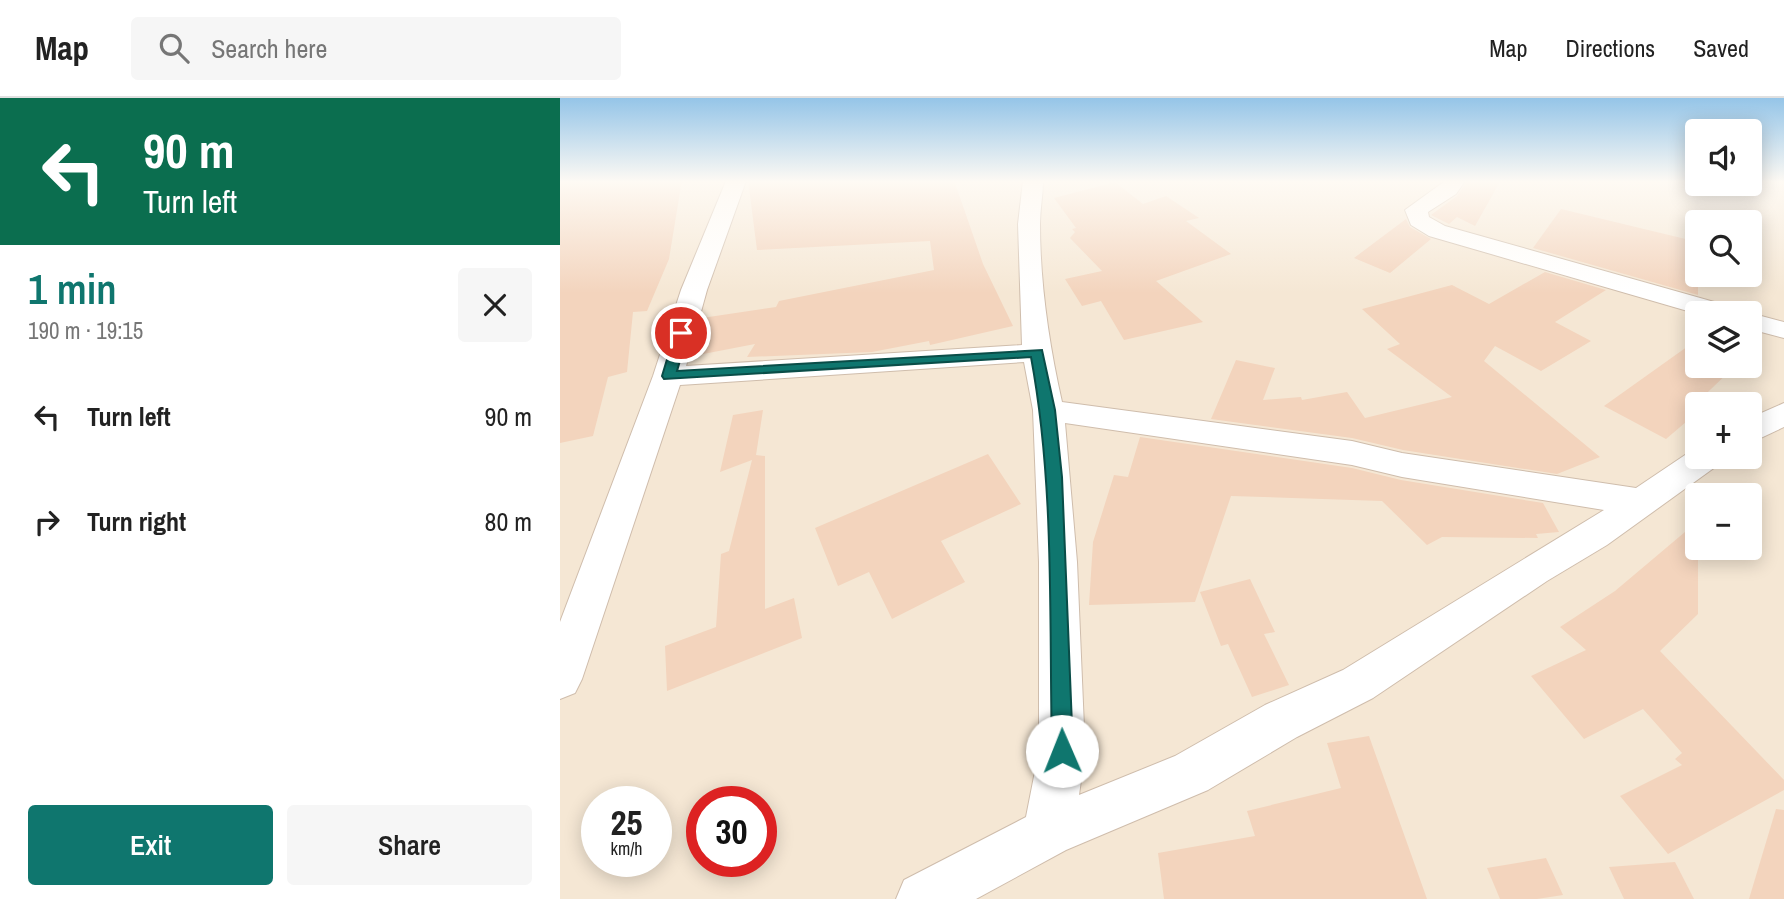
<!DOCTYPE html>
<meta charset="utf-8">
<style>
body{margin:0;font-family:"Archivo Narrow",sans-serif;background:#f6f6f6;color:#222;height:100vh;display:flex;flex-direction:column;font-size:26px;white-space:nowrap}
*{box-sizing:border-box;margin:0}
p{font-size:23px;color:#767676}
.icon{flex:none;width:38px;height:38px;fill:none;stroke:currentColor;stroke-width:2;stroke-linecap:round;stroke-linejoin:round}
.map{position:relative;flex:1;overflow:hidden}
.side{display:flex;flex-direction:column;background:#fff;width:560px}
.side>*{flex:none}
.top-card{background:#0b6e4f;color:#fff;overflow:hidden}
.controls{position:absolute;left:1125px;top:21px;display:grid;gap:14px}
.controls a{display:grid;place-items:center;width:77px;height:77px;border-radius:7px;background:#fff;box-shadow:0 4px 18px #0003;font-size:35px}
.speed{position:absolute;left:21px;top:688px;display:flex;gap:14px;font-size:35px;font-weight:700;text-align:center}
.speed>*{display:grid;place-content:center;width:91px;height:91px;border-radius:50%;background:#fff;box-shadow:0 4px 18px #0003;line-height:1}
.speed small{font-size:18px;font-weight:400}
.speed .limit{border:10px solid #d22;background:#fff;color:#111}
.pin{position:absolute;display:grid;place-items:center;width:60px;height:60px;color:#fff;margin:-30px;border:4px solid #fff;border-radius:50%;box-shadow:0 2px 7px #0007}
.me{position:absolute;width:77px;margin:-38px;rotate:359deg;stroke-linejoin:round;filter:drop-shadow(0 0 5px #0008)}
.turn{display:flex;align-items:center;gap:24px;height:147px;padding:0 28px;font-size:32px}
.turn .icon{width:91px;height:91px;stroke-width:2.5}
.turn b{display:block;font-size:49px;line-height:60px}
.round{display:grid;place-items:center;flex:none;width:74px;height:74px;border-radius:7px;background:#f6f6f6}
.headline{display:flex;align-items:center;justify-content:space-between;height:119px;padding:0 28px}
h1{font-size:42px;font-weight:600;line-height:52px;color:#0f766e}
.cta{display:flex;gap:14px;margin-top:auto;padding:14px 28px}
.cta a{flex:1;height:80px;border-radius:7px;background:#0f766e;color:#fff;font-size:28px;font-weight:600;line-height:80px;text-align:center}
.cta a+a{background:#f6f6f6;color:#222}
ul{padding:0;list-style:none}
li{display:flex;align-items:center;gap:21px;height:105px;padding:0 28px}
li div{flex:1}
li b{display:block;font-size:26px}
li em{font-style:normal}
header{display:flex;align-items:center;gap:42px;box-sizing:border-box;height:98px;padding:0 35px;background:#fff;border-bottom:2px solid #e0e0e0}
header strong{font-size:33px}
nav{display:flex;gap:38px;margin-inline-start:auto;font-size:24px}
.search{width:490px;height:63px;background:#f6f6f6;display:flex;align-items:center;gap:18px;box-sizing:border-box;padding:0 24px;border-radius:7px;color:#767676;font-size:26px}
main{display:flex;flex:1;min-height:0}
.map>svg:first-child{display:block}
.residential{fill:#f5e7d4;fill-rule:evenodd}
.building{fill:#f3d4bd}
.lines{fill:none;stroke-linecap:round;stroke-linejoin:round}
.street-casing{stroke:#cfbdac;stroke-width:2}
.street{fill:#fff;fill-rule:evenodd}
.route{fill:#0f766e;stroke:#0a4d48;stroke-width:2}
</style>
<header>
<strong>Map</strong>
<div class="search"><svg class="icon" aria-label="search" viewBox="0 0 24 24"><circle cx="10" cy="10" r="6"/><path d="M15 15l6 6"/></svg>Search here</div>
<nav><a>Map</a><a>Directions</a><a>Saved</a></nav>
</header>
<main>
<section class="side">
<div class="top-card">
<div class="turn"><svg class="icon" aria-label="left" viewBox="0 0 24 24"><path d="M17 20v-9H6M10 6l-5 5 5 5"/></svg><div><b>90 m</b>Turn left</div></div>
</div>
<div class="headline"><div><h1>1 min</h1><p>190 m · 19:15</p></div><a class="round"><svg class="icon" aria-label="close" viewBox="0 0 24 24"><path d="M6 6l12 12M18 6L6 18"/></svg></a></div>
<ul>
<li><svg class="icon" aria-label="left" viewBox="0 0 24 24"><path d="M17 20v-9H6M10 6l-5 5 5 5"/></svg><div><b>Turn left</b></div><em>90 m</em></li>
<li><svg class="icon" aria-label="right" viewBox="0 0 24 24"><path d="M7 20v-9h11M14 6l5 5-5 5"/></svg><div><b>Turn right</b></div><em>80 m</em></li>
</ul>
<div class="cta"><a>Exit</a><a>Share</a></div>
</section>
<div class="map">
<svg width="1224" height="801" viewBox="0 0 1224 801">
<rect width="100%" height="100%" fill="#fdf5e6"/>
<path class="residential" d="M0 83H1137L1138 86H1190V83H1224V801H0ZM1138 124H1190V177H1138ZM1138 215H1190V268H1138ZM1138 306H1190V359H1138ZM1138 397H1190V450H1138ZM37 704H96V763H37ZM142 704H201V763H142Z"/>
<g class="building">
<path d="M0 82H122L109 161 87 213 73 214 67 274 48 279 33 338 0 345Z"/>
<path d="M188 82H394L423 166 453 228 370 247 369 243 312 254 187 259 195 246 138 257 142 220 216 209 219 203 374 172 370 143 197 152Z"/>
<path d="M908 82H941L915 128 897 119 889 126 871 117 897 98Z"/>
<path d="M555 84 583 106 606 98 639 120 626 123 671 156 596 183 643 224 564 242 541 203 522 208 505 181 542 173 510 140 515 134 512 131 516 130 494 100Z"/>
<path d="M1001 111 1138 144V197L973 150Z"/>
<path d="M846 121 850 129 871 141 830 175 794 160Z"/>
<path d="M985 174 1046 192 995 224 1031 243 981 273 935 248 924 263 1040 359 997 376 843 352 792 340 651 321 676 262 715 270 703 302 741 299 742 302 787 294 805 320 892 299 827 251 840 246 802 211 892 187 929 206Z"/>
<path d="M1138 241V268H1175L1126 315 1133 318 1106 341 1044 308Z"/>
<path d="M203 312 196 357 205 358V511L234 500 242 540 107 593 105 548 156 529 161 456 169 453 192 362 160 374 173 317Z"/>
<path d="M580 339 792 370 841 382 983 405 999 434 976 436 978 440 882 439 867 447 822 403 671 398 635 504 529 507 533 444 554 377 568 379Z"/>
<path d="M428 356 461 406 381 443 405 484 332 521 309 474 278 488 255 430Z"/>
<path d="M1138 423V516L1100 553 1224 682V692L1108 756 1060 698 1122 667 1115 661 1122 655 1083 611 1024 641 971 578 1026 552 1000 529 1055 493Z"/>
<path d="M690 481 715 534 704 536 729 587 692 599 668 546 661 548 640 494Z"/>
<path d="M809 638 867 801H604L598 755 695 738 687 713 781 690 767 645Z"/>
<path d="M1216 711 1224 712V801H1189Z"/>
<path d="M986 760 1003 797 977 801H940L927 770Z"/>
<path d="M1115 764 1134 801H1064L1049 769Z"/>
</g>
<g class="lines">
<g class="street-casing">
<g id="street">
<path d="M166 83H186L147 192 126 268 462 247 458 126 463 83H483C483 97 480 111 480 126 480 185 489 246 502 304L792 343 842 355 1076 390 1134 351 1138 350V359H1163L1158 367 1047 447 987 483 813 600 737 639 648 692 506 752 416 801H336L344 782 466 719 479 653V464L473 312 464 264 120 287 22 581 15 595 0 601V524L93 278 121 192ZM505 325 792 367 842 379 1044 412 783 572 705 607 615 658 519 697 525 653 517 464Z"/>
<path d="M885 83H905L896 96 868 114 869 119 885 128 1172 209 1176 215 1138 216 869 138 851 127 845 112Z"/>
<path d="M1189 215H1190L1224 224V240L1190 231Z"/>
<path d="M1224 305V329L1190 345V320Z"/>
</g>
</g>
<use href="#street" class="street"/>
</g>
<linearGradient id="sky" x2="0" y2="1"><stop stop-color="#95c5e8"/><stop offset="0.43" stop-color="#fefaf4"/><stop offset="1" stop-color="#fefaf4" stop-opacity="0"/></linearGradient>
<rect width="1224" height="195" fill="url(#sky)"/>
<path class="route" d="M121 231 128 235 117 273 482 252 495 312 502 379 513 653 510 660 502 663 495 660 492 653C489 522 495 388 471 259L104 281 102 278 115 235Z"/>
</svg>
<div class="controls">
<a><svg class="icon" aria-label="sound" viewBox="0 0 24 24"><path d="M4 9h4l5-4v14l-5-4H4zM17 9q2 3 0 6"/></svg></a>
<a><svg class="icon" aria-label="search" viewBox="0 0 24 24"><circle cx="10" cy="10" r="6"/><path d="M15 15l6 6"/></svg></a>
<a><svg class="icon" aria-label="layers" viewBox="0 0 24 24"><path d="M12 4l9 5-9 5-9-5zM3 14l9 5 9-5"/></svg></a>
<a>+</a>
<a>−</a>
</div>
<div class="speed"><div>25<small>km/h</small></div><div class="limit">30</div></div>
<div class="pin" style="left:121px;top:235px;background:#d93025"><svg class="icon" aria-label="arrive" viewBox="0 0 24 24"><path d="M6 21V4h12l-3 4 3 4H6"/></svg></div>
<svg class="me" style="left:502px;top:653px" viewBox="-20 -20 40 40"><circle r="19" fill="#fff"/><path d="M0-13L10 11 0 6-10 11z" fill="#0f766e"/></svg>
</div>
</main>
